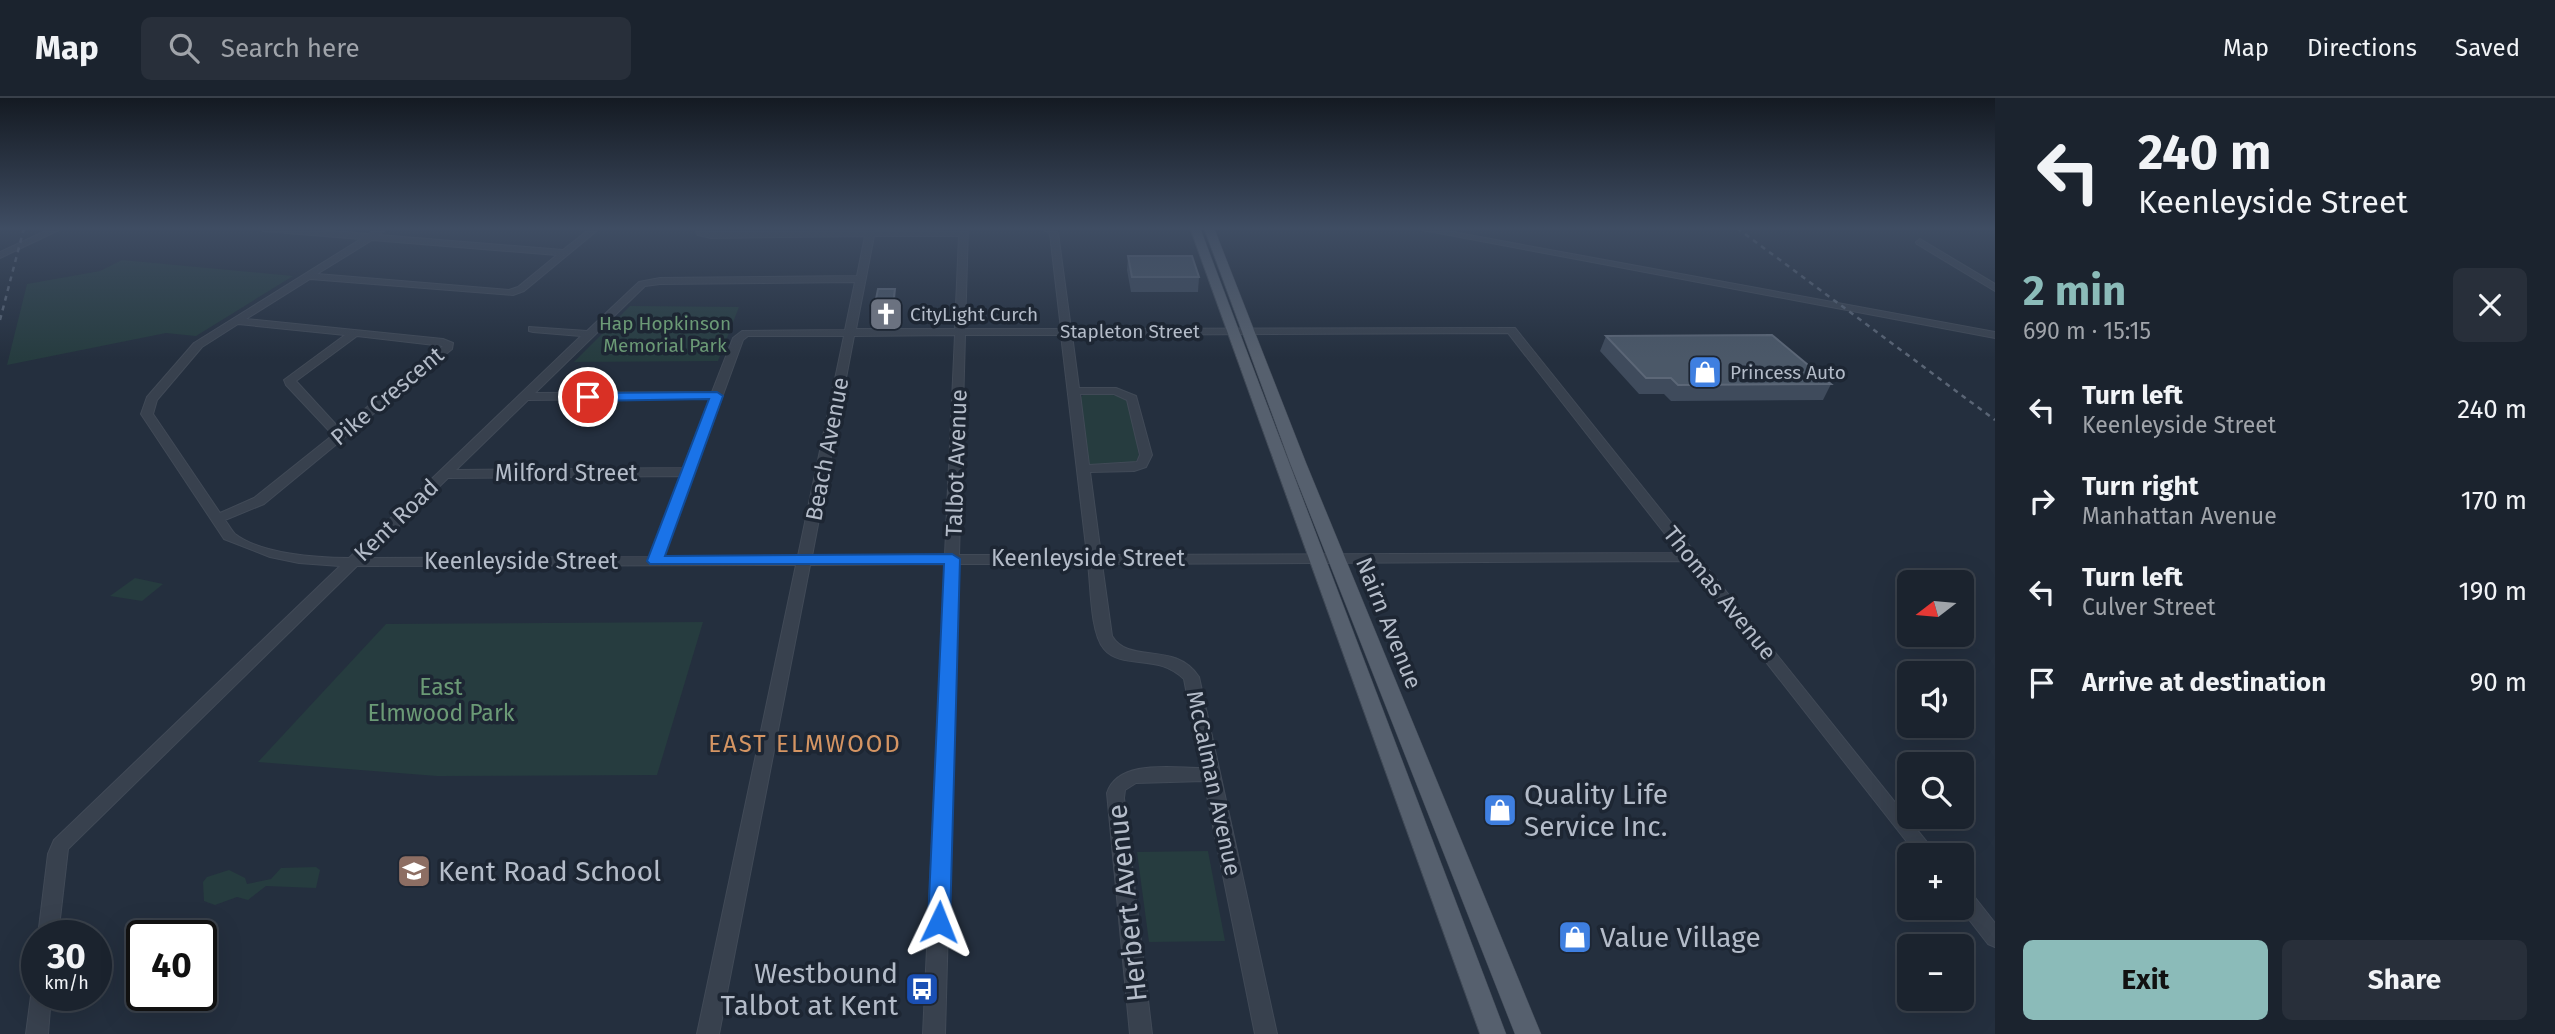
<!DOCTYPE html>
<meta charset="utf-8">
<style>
body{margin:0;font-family:"Fira Sans",sans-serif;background:#282f3a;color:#f1f3f6;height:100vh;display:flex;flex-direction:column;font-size:26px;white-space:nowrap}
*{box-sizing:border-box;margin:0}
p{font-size:23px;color:#a0a4aa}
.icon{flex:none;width:38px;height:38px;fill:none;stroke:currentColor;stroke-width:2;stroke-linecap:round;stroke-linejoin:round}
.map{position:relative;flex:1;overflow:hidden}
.details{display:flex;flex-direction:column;background:#1b232e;width:560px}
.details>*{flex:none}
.guide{background:#1b232e;color:#f1f3f6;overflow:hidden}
.needle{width:46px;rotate:254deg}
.buttons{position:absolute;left:1897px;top:472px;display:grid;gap:14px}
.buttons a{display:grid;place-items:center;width:77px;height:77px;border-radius:10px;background:#1b232e;box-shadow:0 7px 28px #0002,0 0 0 2px #39404a;font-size:35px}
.speed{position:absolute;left:21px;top:822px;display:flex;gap:14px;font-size:35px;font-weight:700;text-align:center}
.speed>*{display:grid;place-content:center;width:91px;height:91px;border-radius:50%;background:#1b232e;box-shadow:0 7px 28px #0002,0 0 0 2px #39404a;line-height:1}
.speed small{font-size:18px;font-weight:400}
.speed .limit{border:4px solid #111;border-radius:10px;background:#fff;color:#111}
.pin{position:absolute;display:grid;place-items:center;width:60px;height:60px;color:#fff;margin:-30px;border:4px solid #fff;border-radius:50%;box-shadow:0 2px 7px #0007}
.me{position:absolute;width:77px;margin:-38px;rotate:2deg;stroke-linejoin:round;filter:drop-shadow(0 0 5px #0008)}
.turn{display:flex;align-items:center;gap:24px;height:147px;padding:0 28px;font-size:32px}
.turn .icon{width:91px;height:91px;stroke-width:2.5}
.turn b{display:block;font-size:49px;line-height:60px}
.round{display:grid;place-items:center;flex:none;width:74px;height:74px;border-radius:10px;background:#282f3a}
.head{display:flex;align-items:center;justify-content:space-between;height:119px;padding:0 28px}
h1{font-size:42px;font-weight:700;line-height:52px;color:#8bbbb9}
.action{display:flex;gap:14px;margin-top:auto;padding:14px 28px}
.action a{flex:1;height:80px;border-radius:10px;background:#8bbbb9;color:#111;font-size:28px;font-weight:700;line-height:80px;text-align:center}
.action a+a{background:#282f3a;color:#f1f3f6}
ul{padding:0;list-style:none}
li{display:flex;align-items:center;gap:21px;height:91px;padding:0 28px}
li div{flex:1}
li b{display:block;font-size:26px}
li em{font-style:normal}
header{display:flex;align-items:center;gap:42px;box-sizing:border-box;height:98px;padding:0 35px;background:#1b232e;border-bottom:2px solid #39404a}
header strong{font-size:33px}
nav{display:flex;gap:38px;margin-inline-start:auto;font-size:24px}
.search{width:490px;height:63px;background:#282f3a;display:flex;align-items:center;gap:18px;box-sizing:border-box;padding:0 24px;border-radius:10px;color:#a0a4aa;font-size:26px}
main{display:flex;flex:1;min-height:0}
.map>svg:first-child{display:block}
.green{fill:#263c3f}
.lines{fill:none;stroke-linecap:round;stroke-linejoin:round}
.minor-casing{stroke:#414a57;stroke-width:2}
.major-casing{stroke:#414a57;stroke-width:1}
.minor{fill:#38414e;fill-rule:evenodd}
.major{fill:#56606e;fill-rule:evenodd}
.rail{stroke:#5a6575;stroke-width:2.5;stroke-dasharray:5 5;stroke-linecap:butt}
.wall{fill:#3f4b5c}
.shaded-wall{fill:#2f3b4b}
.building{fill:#4b5868;stroke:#5c6777;stroke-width:2}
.route{fill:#1a73e8;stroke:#114b97;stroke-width:2}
.labels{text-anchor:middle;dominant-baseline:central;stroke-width:7;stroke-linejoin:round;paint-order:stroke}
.far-poi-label{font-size:19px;fill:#b4bcc9;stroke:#1d2633;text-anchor:start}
.far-park-label{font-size:19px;fill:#6b9a76;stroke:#1d2633}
.far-street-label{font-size:19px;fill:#b4bcc9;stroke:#1d2633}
.street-label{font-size:23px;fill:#b4bcc9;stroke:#1d2633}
.park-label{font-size:23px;fill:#6b9a76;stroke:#1d2633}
.neighbourhood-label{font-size:24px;letter-spacing:2px;fill:#d59563;stroke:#1d2633}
.near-poi-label{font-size:28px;fill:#b4bcc9;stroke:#1d2633;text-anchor:start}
.near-street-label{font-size:28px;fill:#b4bcc9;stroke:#1d2633}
</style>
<header>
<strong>Map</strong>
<div class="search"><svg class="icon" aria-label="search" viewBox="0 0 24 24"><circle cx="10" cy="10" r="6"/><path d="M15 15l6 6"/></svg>Search here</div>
<nav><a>Map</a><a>Directions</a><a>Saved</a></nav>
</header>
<main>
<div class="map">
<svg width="1995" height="936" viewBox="0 0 1995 936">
<rect width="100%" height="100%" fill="#242f3e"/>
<g class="green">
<path d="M122 162 293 178 196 238 166 235 7 267 27 186 100 173Z"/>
<path d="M630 208H631L739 209 718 263 574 264Z"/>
<path d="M1083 297C1098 297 1117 293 1129 305L1139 358 1135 365 1096 369 1089 366 1080 300Z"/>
<path d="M135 480 163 486 142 503 110 498Z"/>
<path d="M703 524 657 677 437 678 258 664 386 526Z"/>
<path d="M1208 753 1225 843 1149 844 1137 754Z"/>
<path d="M316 769 320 772 316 790 266 788 248 802 237 799 215 807 204 803 203 784 207 779 229 772 245 780 247 786 271 781 281 770Z"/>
</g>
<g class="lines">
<g class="minor-casing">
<g id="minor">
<path d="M52 130H63L0 160V154Z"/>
<path d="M259 130H296L368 136 378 130H388L379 137 563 152 591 130H600L524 193 513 197 310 181 246 221 443 241 453 245 452 251 264 406 225 422C228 426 231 432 235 436 261 456 317 460 349 460L581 238 533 234 529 233V229L587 233 639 184 660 180 857 178 865 138 711 140 698 137 695 130H703L705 133 711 134 866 133 867 130H875V133L960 132V130H968L965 231H1061L1050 136 1042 130H1052L1058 135 1071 231 1515 230 1938 758H1918L1687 463 1102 466 1112 538C1129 567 1175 542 1199 579L1277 936H1255L1204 683 1136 685 1125 692 1124 700 1152 936H1130L1107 695C1118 661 1172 670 1201 670L1184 581C1170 568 1158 566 1139 564 1127 563 1112 561 1104 551 1090 534 1091 488 1088 466H958L945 936H923L945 466 810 467 719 936H697L796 467 357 468 68 751 58 838H38L48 756 54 742 340 468 299 465 270 459 224 441 141 316 147 299 194 245 361 141 263 133ZM874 138H959L955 231H856ZM372 142 557 157 518 189 509 192 317 176ZM855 184 845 232 742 233 733 240 712 294 535 295 645 188 660 186ZM238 226 345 237 284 282 286 287 333 337 254 400 220 415 153 316 157 302 202 249ZM1508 235 1680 455 1101 457 1090 374 1134 373 1146 369 1152 357 1136 298 1116 290H1079L1072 237ZM955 237 945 457 812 458 854 238ZM965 237H1061L1087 457H959ZM357 238 443 248 340 331 296 283ZM748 238H844L798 458H664L743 242ZM1080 296H1114L1127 302 1140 357 1137 364 1089 367ZM710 300 683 370 456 372 528 302ZM680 378 650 459 366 460 448 380Z"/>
<path d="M1412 130H1431L1995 234V240Z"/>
<path d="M1920 141 1995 186V193L1917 146 1916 144Z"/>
<path d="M1962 790 1969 792 1995 825V849L1988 846 1960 810Z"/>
<path d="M37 890V898H51L48 936H26L31 898Z"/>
</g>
</g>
<g class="major-casing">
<g id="major">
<path d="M1190 130H1200L1506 936H1480Z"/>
<path d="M1204 130H1214L1306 365 1541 936H1515L1290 365Z"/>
</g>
</g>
<use href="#minor" class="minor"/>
<use href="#major" class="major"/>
<g class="rail">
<path d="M1737 130 1995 322"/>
<path d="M0 222 24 130"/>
</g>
</g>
<g class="wall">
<path d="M1113 130H1169L1113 131Z"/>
<path d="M1128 158 1199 179 1198 194H1131L1127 172Z"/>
<path d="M895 191 896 205 894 221H876L875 206Z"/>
<path d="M1606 238 1831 286 1823 302 1671 303 1664 296H1639L1600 253Z"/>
</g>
<path class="shaded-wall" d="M895 191 896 205 894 221 893 206Z"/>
<g class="building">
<path d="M1128 158H1192L1199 179H1132Z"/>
<path d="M878 191H895L893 206H875Z"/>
<path d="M1772 237 1831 286 1678 287 1671 280H1646L1606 238Z"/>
</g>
<linearGradient id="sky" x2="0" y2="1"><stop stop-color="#141a22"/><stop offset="0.5" stop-color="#3f4d63"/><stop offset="1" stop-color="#3f4d63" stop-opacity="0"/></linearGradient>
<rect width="1995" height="261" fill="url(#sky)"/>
<path class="route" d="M717 294 723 298 665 458 952 456 960 461 950 824 947 830 939 833 931 830 928 824 944 466H650L647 463 709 301 588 303 582 299 588 295Z"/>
<defs>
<g id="church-square" transform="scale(1.75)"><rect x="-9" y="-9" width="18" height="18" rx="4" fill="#6b7280" stroke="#1d2633"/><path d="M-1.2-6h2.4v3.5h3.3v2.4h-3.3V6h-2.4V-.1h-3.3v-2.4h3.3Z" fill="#fff"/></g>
<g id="shop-square" transform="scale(1.75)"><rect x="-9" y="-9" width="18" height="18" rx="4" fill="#3f7fe0" stroke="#1d2633"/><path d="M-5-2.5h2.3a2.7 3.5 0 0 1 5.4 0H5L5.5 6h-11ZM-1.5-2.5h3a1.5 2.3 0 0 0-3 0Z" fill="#fff"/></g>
<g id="school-square" transform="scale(1.75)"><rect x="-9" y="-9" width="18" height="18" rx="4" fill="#8d6e63" stroke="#1d2633"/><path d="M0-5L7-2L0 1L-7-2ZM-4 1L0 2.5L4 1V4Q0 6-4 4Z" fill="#fff"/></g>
<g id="bus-square" transform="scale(1.75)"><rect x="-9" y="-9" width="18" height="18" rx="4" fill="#1a4fb4" stroke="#1d2633"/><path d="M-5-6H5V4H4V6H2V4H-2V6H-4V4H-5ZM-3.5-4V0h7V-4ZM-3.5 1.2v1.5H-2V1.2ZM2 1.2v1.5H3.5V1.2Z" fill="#fff"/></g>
</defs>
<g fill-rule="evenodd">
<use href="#church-square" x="886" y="216"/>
<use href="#shop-square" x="1705" y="274"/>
<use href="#shop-square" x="1500" y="712"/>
<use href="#school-square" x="414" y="773"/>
<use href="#shop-square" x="1575" y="839"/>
<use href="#bus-square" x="922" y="891"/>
</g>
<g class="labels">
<g class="far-poi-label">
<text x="910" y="216">CityLight Curch</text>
<text x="1730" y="274">Princess Auto</text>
</g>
<g class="far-park-label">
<text x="665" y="225">Hap Hopkinson<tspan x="665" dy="22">Memorial Park</tspan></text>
</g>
<g class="far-street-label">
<text x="1130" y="233">Stapleton Street</text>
</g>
<g class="street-label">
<text transform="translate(387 298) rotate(-40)">Pike Crescent</text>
<text transform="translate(827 351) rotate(-79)">Beach Avenue</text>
<text transform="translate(956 365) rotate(-88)">Talbot Avenue</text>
<text x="566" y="375">Milford Street</text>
<text transform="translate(396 422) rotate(-44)">Kent Road</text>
<text x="1088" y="460">Keenleyside Street</text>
<text x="521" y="463">Keenleyside Street</text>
<text transform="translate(1720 495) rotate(51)">Thomas Avenue</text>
<text transform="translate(1389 525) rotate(68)">Nairn Avenue</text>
<text transform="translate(1214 685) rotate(78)">McCalman Avenue</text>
</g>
<g class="park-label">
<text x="441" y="589">East<tspan x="441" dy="26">Elmwood Park</tspan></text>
</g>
<g class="neighbourhood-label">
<text x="805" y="646">EAST ELMWOOD</text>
</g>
<g class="near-poi-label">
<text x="1524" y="696">Quality Life<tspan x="1524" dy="32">Service Inc.</tspan></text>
<text x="438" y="773">Kent Road School</text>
<text x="1600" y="839">Value Village</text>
<text x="898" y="875" text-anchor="end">Westbound<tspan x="898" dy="32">Talbot at Kent</tspan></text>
</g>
<g class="near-street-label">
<text transform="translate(1127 805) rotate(-96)">Herbert Avenue</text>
</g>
</g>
</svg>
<div class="buttons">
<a><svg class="needle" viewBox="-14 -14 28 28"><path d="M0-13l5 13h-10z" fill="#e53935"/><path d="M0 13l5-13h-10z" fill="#a0a4aa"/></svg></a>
<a><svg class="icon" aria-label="sound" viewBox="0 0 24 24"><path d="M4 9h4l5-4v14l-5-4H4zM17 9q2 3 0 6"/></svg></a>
<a><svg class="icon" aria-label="search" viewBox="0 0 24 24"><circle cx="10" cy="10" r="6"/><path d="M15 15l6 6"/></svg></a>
<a>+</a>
<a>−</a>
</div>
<div class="speed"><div>30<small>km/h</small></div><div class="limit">40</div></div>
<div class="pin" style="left:588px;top:299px;background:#d93025"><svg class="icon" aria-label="arrive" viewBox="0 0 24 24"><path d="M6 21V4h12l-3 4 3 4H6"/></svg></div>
<svg class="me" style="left:939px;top:824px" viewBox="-20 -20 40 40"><path d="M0-17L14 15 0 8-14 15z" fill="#1a73e8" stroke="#fff" stroke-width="4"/></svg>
</div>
<section class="details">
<div class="guide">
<div class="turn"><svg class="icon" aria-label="left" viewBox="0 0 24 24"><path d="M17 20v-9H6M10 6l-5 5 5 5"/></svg><div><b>240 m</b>Keenleyside Street</div></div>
</div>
<div class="head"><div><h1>2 min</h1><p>690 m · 15:15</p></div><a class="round"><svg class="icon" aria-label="close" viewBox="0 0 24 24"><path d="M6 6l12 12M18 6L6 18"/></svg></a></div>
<ul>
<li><svg class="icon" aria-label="left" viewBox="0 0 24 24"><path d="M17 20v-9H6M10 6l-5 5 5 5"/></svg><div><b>Turn left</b><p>Keenleyside Street</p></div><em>240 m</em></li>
<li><svg class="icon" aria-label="right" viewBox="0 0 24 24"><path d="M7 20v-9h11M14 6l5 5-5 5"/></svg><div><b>Turn right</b><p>Manhattan Avenue</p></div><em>170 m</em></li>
<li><svg class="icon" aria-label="left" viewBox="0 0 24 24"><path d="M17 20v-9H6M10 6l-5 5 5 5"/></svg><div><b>Turn left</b><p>Culver Street</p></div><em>190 m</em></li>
<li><svg class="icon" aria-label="arrive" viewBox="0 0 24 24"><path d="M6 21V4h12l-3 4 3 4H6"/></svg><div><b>Arrive at destination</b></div><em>90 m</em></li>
</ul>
<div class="action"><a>Exit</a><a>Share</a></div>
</section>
</main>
